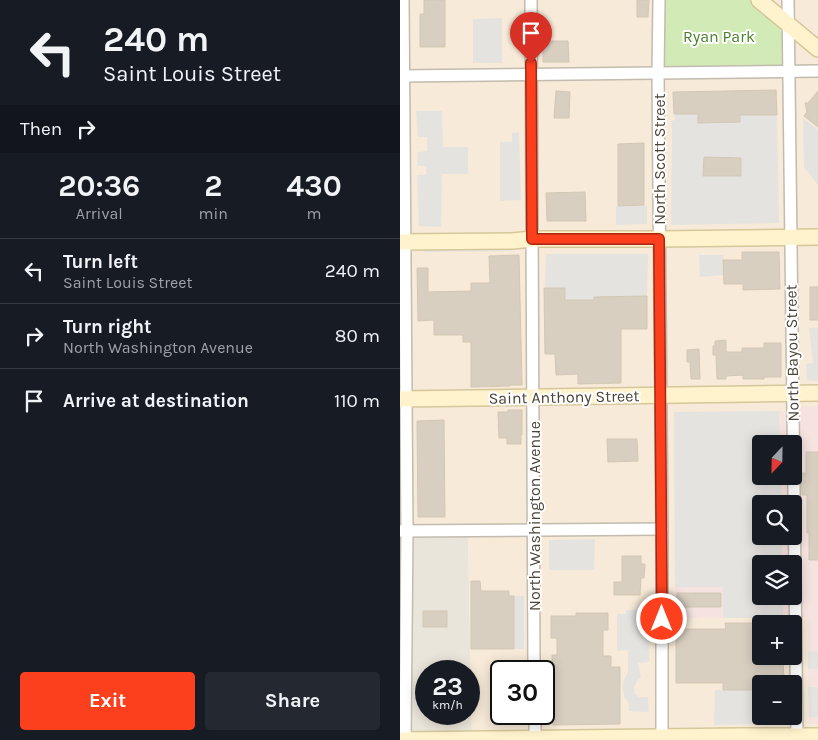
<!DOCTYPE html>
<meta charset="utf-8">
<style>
body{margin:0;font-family:Karla,sans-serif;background:#242831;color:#f1f3f6;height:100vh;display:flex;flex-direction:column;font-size:19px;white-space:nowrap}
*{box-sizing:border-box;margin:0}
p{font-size:16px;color:#9ea1a6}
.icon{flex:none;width:28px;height:28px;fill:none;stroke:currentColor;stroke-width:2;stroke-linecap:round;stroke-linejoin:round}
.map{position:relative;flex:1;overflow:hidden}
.details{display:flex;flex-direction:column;background:#171b24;width:400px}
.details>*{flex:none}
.guide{background:#171b24;color:#f1f3f6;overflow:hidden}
.needle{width:32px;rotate:202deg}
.tools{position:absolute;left:352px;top:435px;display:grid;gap:10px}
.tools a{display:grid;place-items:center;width:50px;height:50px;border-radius:5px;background:#171b24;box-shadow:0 2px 12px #0003;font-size:25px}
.speed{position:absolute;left:15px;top:660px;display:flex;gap:10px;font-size:25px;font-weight:700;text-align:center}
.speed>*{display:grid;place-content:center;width:65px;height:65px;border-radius:50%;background:#171b24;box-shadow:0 2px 12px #0003;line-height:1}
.speed small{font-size:12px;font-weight:400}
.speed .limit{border:2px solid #111;border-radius:8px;background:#fff;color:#111}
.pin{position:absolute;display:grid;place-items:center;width:42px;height:42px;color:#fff;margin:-51px -21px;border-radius:50% 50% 50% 0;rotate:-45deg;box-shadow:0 0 5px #0007}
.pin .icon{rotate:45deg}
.me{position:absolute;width:55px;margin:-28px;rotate:0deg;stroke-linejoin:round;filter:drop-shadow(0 0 4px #0008)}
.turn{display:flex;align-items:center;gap:18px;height:105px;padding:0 20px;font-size:22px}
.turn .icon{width:65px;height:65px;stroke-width:2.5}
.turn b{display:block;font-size:35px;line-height:42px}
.then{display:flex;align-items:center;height:48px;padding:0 20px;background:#0003;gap:10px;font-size:19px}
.eta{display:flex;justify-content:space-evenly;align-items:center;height:85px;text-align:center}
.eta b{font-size:30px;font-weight:700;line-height:35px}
.primary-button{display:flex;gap:10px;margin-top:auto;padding:10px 20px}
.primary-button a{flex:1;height:58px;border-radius:5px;background:#fc3f1d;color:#fff;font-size:20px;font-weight:700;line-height:58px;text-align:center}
.primary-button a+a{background:#242831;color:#f1f3f6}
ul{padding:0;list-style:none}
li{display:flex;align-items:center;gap:15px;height:65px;padding:0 20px;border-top:1px solid #363941}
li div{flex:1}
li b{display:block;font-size:19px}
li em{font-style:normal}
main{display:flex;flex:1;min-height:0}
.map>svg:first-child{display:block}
.residential{fill:#eae5da;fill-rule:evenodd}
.commercial{fill:#f7ead8;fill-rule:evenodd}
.medical{fill:#f6e3e0;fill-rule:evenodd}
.green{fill:#d2eab5}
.parking{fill:#e5e3e0}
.building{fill:#d8cfc1;stroke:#d3c7b4}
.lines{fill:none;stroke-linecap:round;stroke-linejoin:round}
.street-casing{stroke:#c2bbae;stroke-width:14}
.secondary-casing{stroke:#d6c79b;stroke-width:18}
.street{stroke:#fff;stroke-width:11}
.secondary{stroke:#fff3cd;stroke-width:15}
.route-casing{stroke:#a42913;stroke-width:12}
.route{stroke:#fc3f1d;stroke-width:9}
.labels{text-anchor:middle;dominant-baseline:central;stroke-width:4;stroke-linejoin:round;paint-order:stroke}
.park-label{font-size:16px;fill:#4a7f2a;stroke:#fff}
.street-label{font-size:16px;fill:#4b4439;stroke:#fff}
</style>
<main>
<section class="details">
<div class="guide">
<div class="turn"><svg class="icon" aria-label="left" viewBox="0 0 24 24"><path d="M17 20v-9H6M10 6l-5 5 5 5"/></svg><div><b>240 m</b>Saint Louis Street</div></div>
<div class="then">Then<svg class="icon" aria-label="right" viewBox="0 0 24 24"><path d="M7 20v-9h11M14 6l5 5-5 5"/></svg></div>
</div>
<div class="eta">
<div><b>20:36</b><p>Arrival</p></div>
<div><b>2</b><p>min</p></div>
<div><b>430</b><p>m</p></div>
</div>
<ul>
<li><svg class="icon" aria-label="left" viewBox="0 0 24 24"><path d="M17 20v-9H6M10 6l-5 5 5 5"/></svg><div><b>Turn left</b><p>Saint Louis Street</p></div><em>240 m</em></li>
<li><svg class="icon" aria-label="right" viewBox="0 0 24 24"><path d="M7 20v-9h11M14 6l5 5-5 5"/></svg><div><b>Turn right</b><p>North Washington Avenue</p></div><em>80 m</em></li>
<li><svg class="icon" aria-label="arrive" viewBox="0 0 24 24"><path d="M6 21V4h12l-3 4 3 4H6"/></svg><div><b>Arrive at destination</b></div><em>110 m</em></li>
</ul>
<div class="primary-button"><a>Exit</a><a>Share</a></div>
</section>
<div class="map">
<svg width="418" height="740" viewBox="0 0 418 740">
<rect width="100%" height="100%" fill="#f6f3ec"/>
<path class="residential" d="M0 534H68L72 740H0ZM26 671H69V714H26Z"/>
<path class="commercial" d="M0 0H418V740H72L68 534H0ZM361 444H394V476H361ZM361 504H394V536H361ZM361 564H394V596H361ZM361 624H394V656H361ZM101 671H144V714H101ZM361 684H394V716H361Z"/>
<path class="medical" d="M393 406H418V724H409L407 617 275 618 274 412 393 411ZM361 444H394V476H361ZM361 504H394V536H361ZM361 564H394V596H361Z"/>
<path class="green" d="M259 0H359L388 24V71L258 73Z"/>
<g class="parking">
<path d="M102 18V63H73V19Z"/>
<path d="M16 111H42L43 147H68V174H42L41 227 19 226 17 175H26V166H17L18 152 27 151V137H18Z"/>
<path d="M274 114H298V123L340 122V115H377L379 223 271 225 272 129 271 121 275 120Z"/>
<path d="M403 118 418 130V185L404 167Z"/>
<path d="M119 132 121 200 100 201V142H112V133Z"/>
<path d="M244 205 247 206V224L216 225V206Z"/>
<path d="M24 247H113L112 251 24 252Z"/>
<path d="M146 254H248L247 296 195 297 194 300H165V288H145Z"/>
<path d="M299 255H323L324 275 300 277Z"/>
<path d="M409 328H418V381L407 380 406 364 413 363Z"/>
<path d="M379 411 380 444H361V476H381L382 504H361V536H382V564H361V596H383V618H323V587H275L274 412Z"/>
<path d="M195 539 194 570H149V540Z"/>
<rect x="114" y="596" width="10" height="53"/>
<path d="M226 610H249V662L238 663 241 677 237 681 234 687 235 694 239 697H248L249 712 229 711V703L224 697 223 690V682L228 672V650L217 651V614H226Z"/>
<path d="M418 651V668L408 669V652Z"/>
<path d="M408 687H418V717H409Z"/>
<path d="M315 690H361V716H372L371 724 314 725Z"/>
</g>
<g class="building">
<path d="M24 0H45V47H20V14H24Z"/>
<path d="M237 0H249L248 17H237Z"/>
<path d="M143 41H168L169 62H143Z"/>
<path d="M376 90 377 115H340V122L298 123V114H274L273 92Z"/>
<path d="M156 91 170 92 169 118H154Z"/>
<path d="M418 91V127L404 116 407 112 405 103H408Z"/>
<path d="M244 143V205L218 206V144Z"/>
<path d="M304 157 341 158V176H303Z"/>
<path d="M185 192 186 221H147L146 193Z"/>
<path d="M342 252H379L380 289 343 290V284H324L323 260H342Z"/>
<path d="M119 255 122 385H110V386L71 387V342H63V335H34V320L18 321 17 268H28V292L71 291V283H90L89 256Z"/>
<rect x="410" y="287" width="8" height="33"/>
<path d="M144 288H165V300H194V297L247 296V329H221V383L178 384V374L156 375 155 354H145Z"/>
<path d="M326 340V352H342V348H364V343H381V377H364V379H343V375L326 376V379H317L316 355H313V346H315V341Z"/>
<path d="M299 349 300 379H291L290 362H287V350Z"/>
<path d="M108 410H122V435H121V444H107V438H99L98 412H108Z"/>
<path d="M44 420 45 517H18L17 421Z"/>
<path d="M207 439H237L238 461 208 462Z"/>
<path d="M406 452H418V560H409V533H407V495H402L401 473H406Z"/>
<path d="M222 556H241V564H245L244 578H241L240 595H214V582H222Z"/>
<path d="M71 581H80L81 591H109V596H114V649H71Z"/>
<rect x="277" y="593" width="44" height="14"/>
<rect x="23" y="611" width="24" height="16"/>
<path d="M176 613H208V630H203V656H211V667H220V724L153 725 152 655H157V638H151V616H176Z"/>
<path d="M325 623H361V656H383L384 684H361V690H323V683H276V629H326Z"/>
</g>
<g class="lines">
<g class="street-casing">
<g id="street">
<path d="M3 0 7 531 5 740"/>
<path d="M131 0 134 671"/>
<path d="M259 0 258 73 262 529V740"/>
<path d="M388 0 397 740"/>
<path d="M0 76 418 71"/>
<path d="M0 531 262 529"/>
<path d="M135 714V740"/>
</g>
</g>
<g class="secondary-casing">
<g id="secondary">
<path d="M359 0 418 49"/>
<path d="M0 242 112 241 132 239H259L418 237"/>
<path d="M0 399 418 393"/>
<path d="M0 740 340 736H418"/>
</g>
</g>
<use href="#street" class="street"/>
<use href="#secondary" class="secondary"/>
</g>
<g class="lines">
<g class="route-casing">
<path id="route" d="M131 63 132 239H259L262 619"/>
</g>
<use href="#route" class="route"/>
</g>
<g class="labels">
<g class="park-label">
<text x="319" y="36">Ryan Park</text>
</g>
<g class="street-label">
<text transform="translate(259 159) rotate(-90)">North Scott Street</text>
<text transform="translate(392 353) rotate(-91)">North Bayou Street</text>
<text transform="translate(164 397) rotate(-1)">Saint Anthony Street</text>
<text transform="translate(134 516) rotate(-90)">North Washington Avenue</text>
</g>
</g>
</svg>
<div class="tools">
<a><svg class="needle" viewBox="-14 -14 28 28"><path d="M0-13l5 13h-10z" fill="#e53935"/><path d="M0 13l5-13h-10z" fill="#9ea1a6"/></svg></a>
<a><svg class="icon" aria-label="search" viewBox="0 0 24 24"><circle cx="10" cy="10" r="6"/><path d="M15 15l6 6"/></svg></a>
<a><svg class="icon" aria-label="layers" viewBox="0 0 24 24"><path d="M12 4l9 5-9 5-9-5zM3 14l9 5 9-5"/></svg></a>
<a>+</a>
<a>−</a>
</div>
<div class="speed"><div>23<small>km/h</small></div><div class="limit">30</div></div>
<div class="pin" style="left:131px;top:63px;background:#d93025"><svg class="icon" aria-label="arrive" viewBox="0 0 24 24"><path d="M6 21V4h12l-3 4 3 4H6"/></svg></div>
<svg class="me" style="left:262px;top:619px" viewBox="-20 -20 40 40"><circle r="17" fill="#fc3f1d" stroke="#fff" stroke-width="3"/><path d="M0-11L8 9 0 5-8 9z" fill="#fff"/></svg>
</div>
</main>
